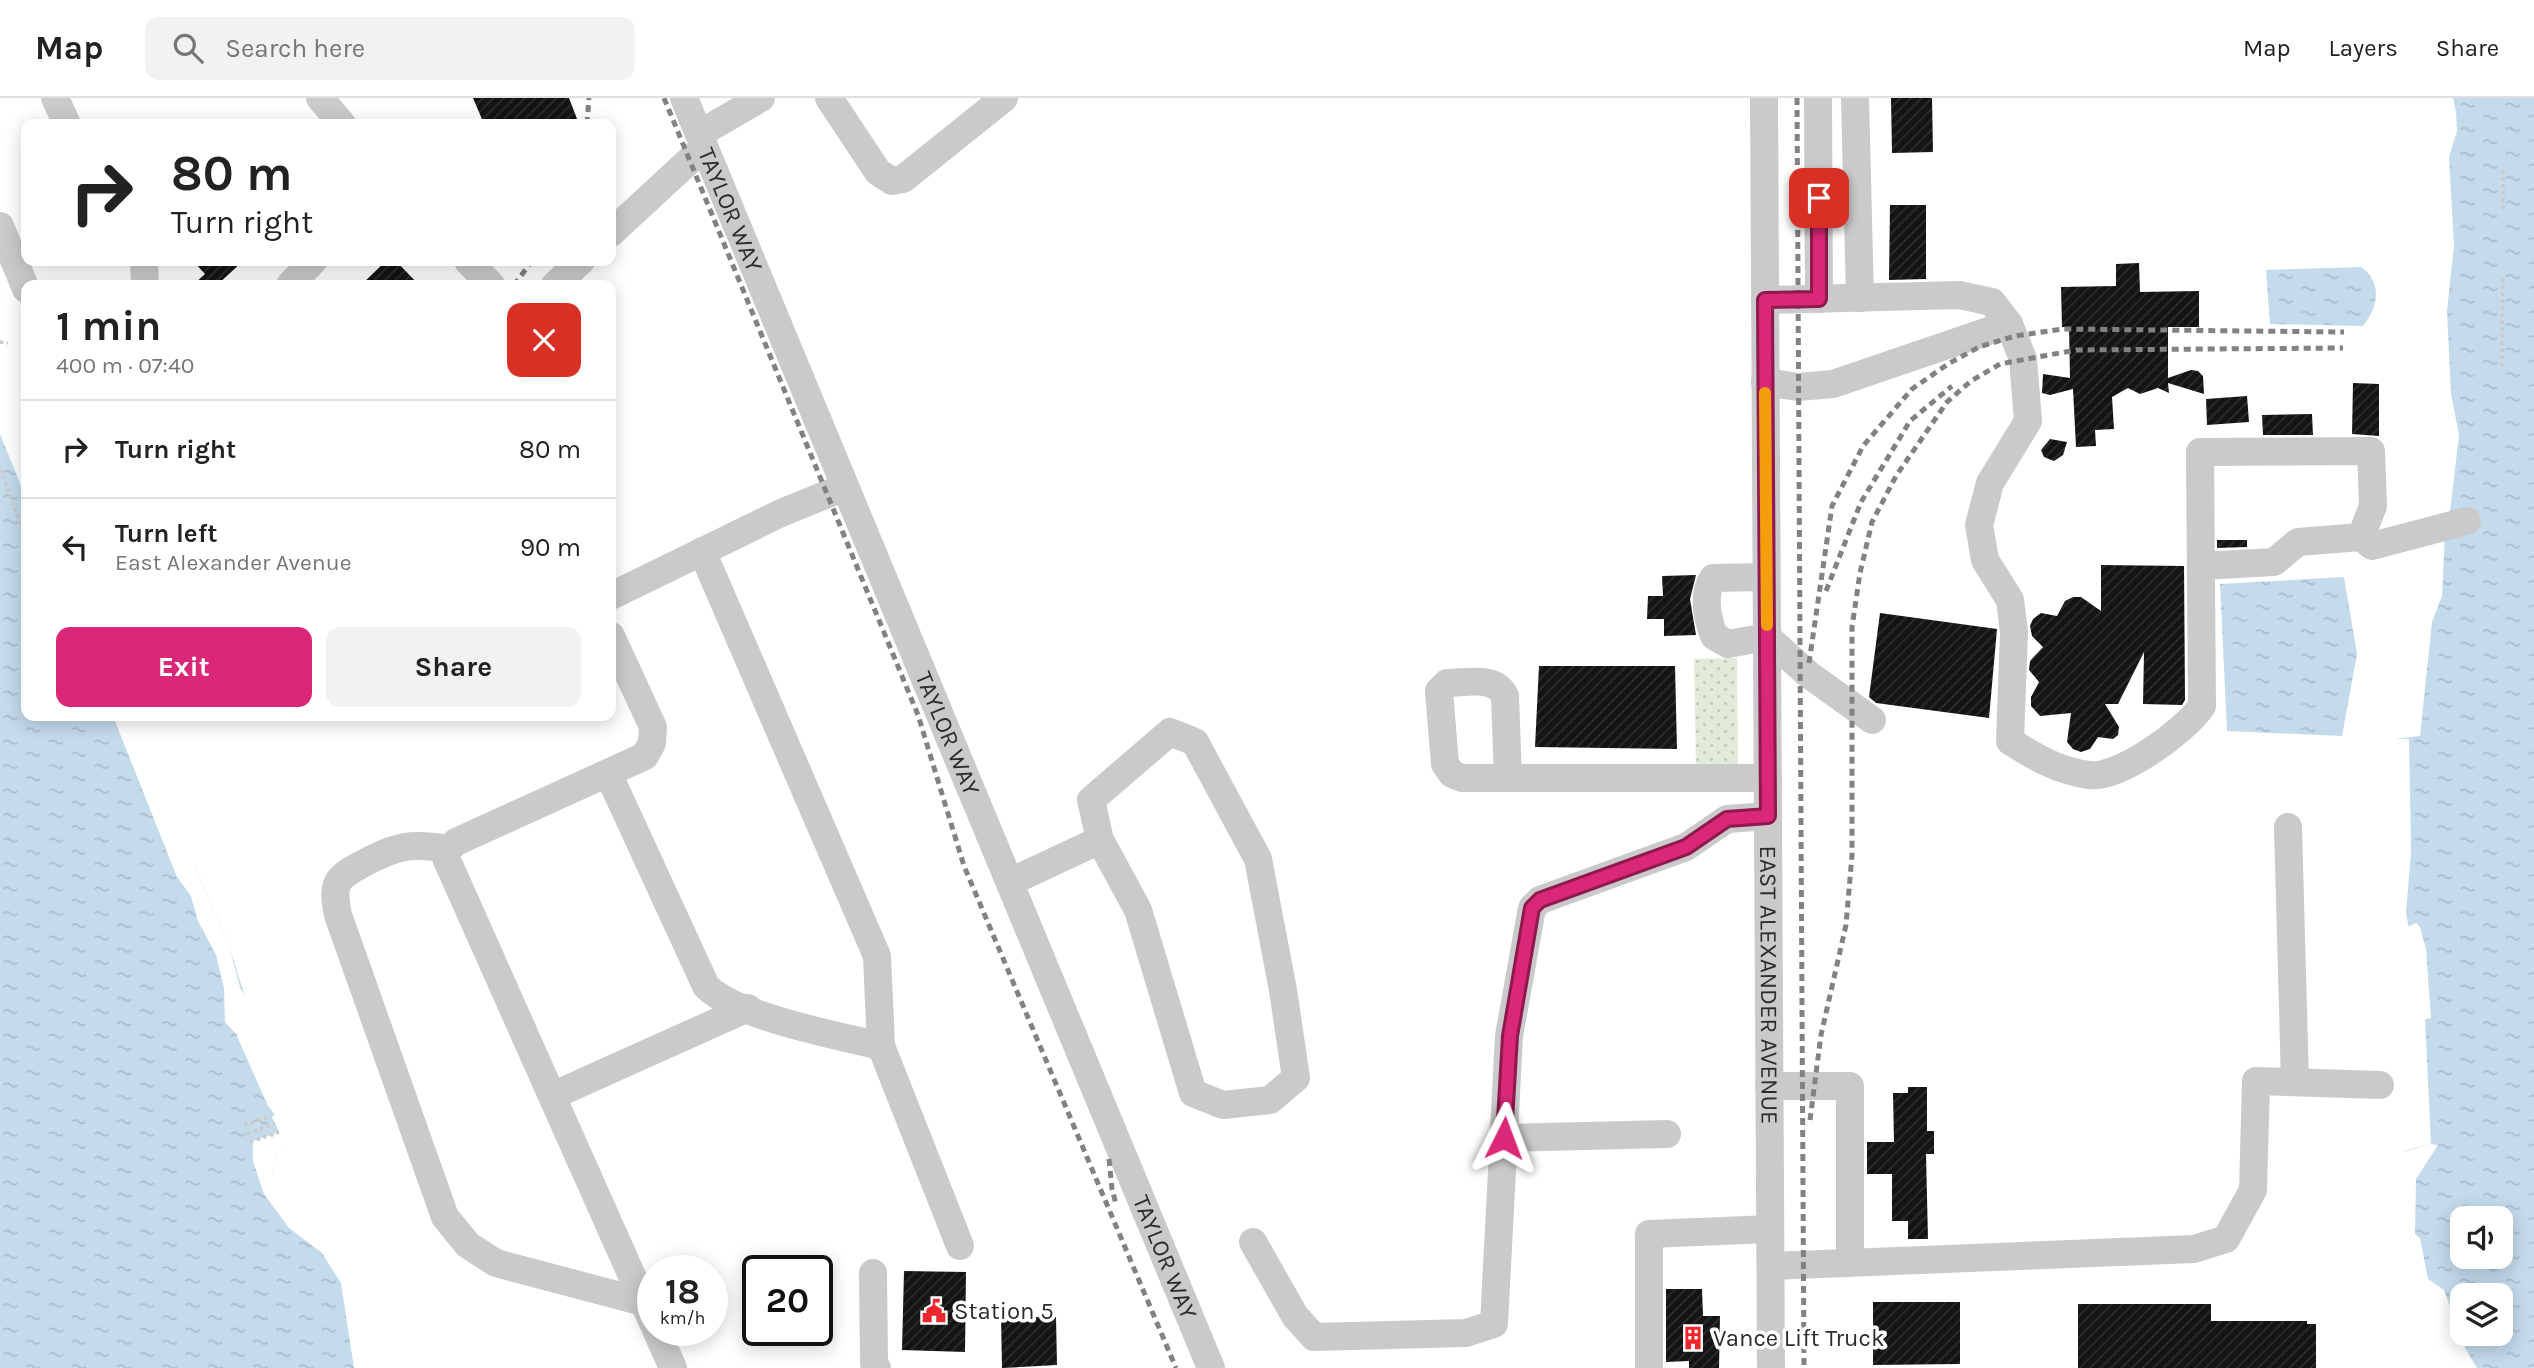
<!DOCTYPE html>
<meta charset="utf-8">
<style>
body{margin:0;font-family:Karla,sans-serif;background:#f2f2f2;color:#222;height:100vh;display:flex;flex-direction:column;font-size:26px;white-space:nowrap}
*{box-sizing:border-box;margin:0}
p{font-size:23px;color:#767676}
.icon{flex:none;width:38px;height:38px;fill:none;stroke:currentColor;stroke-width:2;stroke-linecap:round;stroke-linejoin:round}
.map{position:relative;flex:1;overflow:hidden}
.details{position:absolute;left:21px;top:182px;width:595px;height:441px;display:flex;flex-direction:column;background:#fff;border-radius:14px;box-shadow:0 4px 18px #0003}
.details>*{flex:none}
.top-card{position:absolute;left:21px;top:21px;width:595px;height:147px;border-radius:14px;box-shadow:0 4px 18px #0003;background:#fff;color:#222;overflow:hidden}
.fabs{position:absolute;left:2450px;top:1108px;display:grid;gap:14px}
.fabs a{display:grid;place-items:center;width:63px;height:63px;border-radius:14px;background:#fff;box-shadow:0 4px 18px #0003;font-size:35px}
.speed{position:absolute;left:637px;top:1157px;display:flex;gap:14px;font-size:35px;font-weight:700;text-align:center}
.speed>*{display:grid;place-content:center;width:91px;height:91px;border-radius:50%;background:#fff;box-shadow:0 4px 18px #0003;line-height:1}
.speed small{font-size:18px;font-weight:400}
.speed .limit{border:4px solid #111;border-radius:10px;background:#fff;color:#111}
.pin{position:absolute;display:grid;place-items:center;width:60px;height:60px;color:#fff;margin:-30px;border-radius:14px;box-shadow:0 4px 10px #0006}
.me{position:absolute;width:77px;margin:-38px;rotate:3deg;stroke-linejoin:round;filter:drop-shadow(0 0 5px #0008)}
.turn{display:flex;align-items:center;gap:24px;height:147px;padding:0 35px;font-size:32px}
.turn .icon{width:91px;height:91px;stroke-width:2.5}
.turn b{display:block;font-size:49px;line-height:60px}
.round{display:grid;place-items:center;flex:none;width:74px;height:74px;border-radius:14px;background:#f2f2f2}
.summary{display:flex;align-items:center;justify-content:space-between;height:119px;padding:0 35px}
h1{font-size:42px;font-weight:700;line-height:52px}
.cta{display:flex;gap:14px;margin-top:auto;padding:14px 35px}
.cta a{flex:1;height:80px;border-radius:14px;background:#db2777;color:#fff;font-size:28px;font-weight:700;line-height:80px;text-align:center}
.cta a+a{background:#f2f2f2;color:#222}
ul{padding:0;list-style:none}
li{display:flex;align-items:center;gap:21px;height:98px;padding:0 35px;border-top:2px solid #e0e0e0}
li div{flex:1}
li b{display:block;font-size:26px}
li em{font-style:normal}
header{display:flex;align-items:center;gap:42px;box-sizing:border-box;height:98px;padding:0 35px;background:#fff;border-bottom:2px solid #e0e0e0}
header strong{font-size:33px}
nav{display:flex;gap:38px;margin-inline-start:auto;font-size:24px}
.search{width:490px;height:63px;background:#f2f2f2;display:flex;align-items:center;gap:18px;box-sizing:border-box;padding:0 24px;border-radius:14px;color:#767676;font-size:26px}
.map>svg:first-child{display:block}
.grass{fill:url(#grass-dots)}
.water{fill:url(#water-ripples);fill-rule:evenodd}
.pier{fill:#fff}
.building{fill:url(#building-hatch)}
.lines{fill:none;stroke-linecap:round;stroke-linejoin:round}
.path{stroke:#cacaca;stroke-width:3.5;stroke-dasharray:3.5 3.5;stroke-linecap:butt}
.minor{stroke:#cacaca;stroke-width:28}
.rail{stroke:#828282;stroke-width:5;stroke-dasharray:7 5;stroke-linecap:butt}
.route-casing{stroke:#8e194d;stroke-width:18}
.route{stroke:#db2777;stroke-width:12}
.slow{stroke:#f59e0b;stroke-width:12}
.labels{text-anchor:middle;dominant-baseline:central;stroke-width:7;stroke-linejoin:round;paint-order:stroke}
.street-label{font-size:24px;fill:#2d2d2d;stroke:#fff}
.poi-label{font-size:24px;fill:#2d2d2d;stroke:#fff;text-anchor:start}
</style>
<header>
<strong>Map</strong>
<div class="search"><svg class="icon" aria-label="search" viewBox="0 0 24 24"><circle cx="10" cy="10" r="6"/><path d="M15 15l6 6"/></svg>Search here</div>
<nav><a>Map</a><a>Layers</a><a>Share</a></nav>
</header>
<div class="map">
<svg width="2534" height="1270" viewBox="0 0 2534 1270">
<defs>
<pattern id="grass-dots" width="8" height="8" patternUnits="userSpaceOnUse" patternTransform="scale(1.75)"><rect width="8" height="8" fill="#e2ebd9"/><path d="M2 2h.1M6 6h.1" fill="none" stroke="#c2cabb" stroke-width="1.8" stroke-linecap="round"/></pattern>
<pattern id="water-ripples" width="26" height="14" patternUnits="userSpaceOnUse" patternTransform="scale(1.75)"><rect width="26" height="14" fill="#c4dbec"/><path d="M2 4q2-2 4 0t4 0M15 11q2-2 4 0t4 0" fill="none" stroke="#a9bccb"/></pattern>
<pattern id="building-hatch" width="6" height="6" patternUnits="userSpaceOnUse" patternTransform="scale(1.75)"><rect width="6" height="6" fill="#141414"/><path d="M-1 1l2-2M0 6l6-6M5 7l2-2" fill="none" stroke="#2e2e2e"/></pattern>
</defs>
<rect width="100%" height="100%" fill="#fff"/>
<path class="grass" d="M1737 560 1738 671H1696L1694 561Z"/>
<g class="water">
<path d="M2435 0H2534V1270H2437L2414 1177 2404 1053 2431 1046 2425 921 2406 815 2411 754 2409 641H2395L2391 452 2421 363 2441 151 2443 59ZM2462 1120H2501V1158H2462ZM2462 1197H2501V1236H2462Z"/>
<path d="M2361 169C2383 184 2378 210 2363 228L2270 226 2266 172Z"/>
<path d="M0 261 26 329V618H137L192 761 229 848 247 905 237 938 268 1008 275 1017 272 1019 279 1034 271 1041 283 1051 277 1056 272 1075 342 1159 363 1252 380 1270H0Z"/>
<path d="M2344 479 2357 556 2342 638 2227 633 2220 486Z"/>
</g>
<g class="pier">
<path d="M2431 0H2453L2456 14 2457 33 2449 59 2454 147 2447 213 2451 296 2459 337 2450 414 2392 433 2418 362 2431 220 2437 151 2435 85 2439 59Z"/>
<path d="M0 258 26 319V400L0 336Z"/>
<path d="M2445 436 2442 498 2432 524 2420 638 2395 641V636L2391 635 2390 580 2393 569 2389 543 2388 451Z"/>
<path d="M113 618H140L196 763V771L229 848 240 889 250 908 242 936 237 937 225 924 224 890 216 857 198 823 191 798 177 779Z"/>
<path d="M2416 825 2420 829 2426 851 2431 920 2422 922 2405 830Z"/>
<path d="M279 1034 271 1040 283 1051 277 1056 272 1075 300 1101 345 1158 361 1197 368 1257 382 1270H354L341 1185 322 1155 289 1130 264 1096 253 1063V1043Z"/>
<path d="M2431 1046 2438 1047 2416 1081 2415 1136 2420 1140 2428 1181 2444 1192 2465 1250 2477 1270H2433L2411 1178 2401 1116 2400 1055Z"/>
</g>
<g class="building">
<path d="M473 0H569L579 26H484Z"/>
<path d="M1891 0H1932L1933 54 1892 55Z"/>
<path d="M1890 107H1926V181L1889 182Z"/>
<path d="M193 163H243L217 187H193L205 176Z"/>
<path d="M386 163H396L419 187H361Z"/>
<path d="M2139 165 2140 194 2199 193V229H2168V280L2191 272 2198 273 2203 278 2204 296 2168 285 2169 295 2158 290 2140 296 2128 290 2112 299 2114 331 2095 332 2096 348 2076 349 2073 291 2050 297 2042 295 2043 276 2070 280 2069 229H2062L2061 189 2116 188V166Z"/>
<path d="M2353 285 2379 286V338L2352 336Z"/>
<path d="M2247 298 2249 324 2207 327 2206 301Z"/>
<path d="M2312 316 2313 337H2263L2262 317Z"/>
<path d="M2050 341 2067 344 2063 357 2054 363 2044 359 2041 352Z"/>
<path d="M2217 442H2247V449L2217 450Z"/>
<path d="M2101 467 2184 468 2185 602 2182 607 2143 606 2144 554 2118 606H2105L2119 629 2118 637 2113 641 2098 639 2090 651 2081 654 2073 651 2067 644 2071 615 2040 618 2031 608V599L2039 584 2029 572 2030 563 2043 549 2032 538 2030 528 2033 521 2041 515 2057 518 2065 503 2073 499H2081L2101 513Z"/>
<path d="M1696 477 1690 501 1696 537 1664 538V521H1647L1648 498H1663L1662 478Z"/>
<path d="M1880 515 1997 531 1989 620 1876 605 1869 599Z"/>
<path d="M1539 568H1675L1677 651 1535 649Z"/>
<path d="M1908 989H1927V1033H1934V1056H1926L1928 1141H1908V1123H1892V1076H1867V1044H1894L1893 995H1908Z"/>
<path d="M904 1173 966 1174 965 1254 902 1252Z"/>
<path d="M1666 1191H1702L1703 1218H1720L1719 1270H1689V1263L1666 1264Z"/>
<path d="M1873 1204H1960V1266L1873 1267Z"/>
<path d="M2078 1206H2211V1223H2307V1226H2316V1270H2078Z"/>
<path d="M1032 1216V1219H1056L1057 1267 1002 1270 1001 1217Z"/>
</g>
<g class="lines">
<g class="path">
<path d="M2503 72V112"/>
<path d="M0 244 8 245"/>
<path d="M2502 268 2503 179"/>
<path d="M0 371 26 440"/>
<path d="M244 1027 271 1018"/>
<path d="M247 1036 275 1025"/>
<path d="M250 1044 279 1034"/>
</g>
<g class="minor">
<path d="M55 0 67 26"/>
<path d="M320 0 342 26"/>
<path id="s1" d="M684 0 1211 1270"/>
<path d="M829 0 878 74 892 83 903 81 1004 0"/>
<path id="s2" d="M1764 0 1771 1270"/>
<path d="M1818 0 1819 201"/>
<path d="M1855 0 1860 200"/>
<path d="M699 36 761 0"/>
<path d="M0 128 26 191"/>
<path d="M611 135 704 49"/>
<path d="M144 163 145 187"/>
<path d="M468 163 491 187"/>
<path d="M290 187 313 163"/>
<path d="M555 187 581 163"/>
<path d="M1765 202 1959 197 1992 204 2009 226 2023 261 2028 323 1990 385 1979 427 1985 462 2010 502 2014 534 2010 643C2036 660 2059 673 2089 677 2120 681 2186 632 2202 608L2200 354 2371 353 2373 408 2361 439 2298 444 2274 464 2201 468"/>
<path d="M1765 284 1798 289 1833 286 2009 226"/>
<path d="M2361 439 2372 448 2467 423"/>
<path d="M702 453 877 858 881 948 960 1148"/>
<path d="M1766 479 1713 480C1702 497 1707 519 1714 538L1728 546 1767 539 1808 576 1872 622"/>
<path d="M611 498 781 415 845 389"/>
<path d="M611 538 653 629 652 645 645 658 456 744 448 751 446 760 653 1225"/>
<path d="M608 675 706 888C734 918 839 938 881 948"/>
<path d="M1508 680 1505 598C1495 577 1467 585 1447 585L1439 593 1445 666 1452 676 1462 680H1768"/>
<path d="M2288 729 2295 984"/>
<path d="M448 751C411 745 398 747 364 765 355 770 344 775 338 784 333 794 336 806 338 817L445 1119 468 1147 496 1165 643 1204"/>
<path d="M1010 784 1100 742 1138 812 1193 995 1223 1007 1270 1002 1296 980 1283 892 1258 761 1195 644 1170 634 1091 702 1100 742"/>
<path d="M1769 988H1850V1165"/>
<path d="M552 998 748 910"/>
<path d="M1504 1040 1667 1036"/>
<path d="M1253 1144 1295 1218 1314 1239 1466 1235 1494 1226 1509 938 1532 810 1540 802 1686 749 1727 721 1768 718"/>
<path d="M1771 1168 2194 1151 2226 1141 2253 1092 2256 983 2380 987"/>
<path d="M873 1175 874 1265 877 1270"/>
<path d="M656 1232 673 1270"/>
<path d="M1649 1270V1136L1770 1131"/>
</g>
<g class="rail">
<path d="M664 0 918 617 964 768 1176 1270"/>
<path d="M1797 0 1804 1270"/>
<path d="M587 26 589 0"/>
<path d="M514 187 532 163"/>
<path d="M1826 493 1861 404 1910 323 1952 288"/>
<path d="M1809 565 1832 408 1863 348 1912 291 1948 266 1979 249 2015 238 2063 231 2344 234"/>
<path d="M1810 1022 1821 937 1846 827 1852 757V529L1860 475 1872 424 1896 378 1947 304 1971 283 2000 266 2076 252 2343 250"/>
<path d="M1109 1061 1112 1091 1116 1106"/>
</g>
</g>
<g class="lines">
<g class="route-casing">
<path id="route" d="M1504 1040 1510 938 1532 810 1540 802 1686 749 1727 721 1768 718 1765 202 1819 201V100"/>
</g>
<use href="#route" class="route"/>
<path class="slow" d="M1765 295 1767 527"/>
</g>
<defs>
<g id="civic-bare" transform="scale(1.89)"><path d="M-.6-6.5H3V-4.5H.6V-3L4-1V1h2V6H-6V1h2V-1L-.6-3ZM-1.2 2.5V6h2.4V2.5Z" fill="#ed252d" stroke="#fff" stroke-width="2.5" paint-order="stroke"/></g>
<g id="building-bare" transform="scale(1.89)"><path d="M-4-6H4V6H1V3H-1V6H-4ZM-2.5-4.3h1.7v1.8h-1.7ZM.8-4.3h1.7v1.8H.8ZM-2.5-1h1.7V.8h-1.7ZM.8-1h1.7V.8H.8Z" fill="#ed252d" stroke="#fff" stroke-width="2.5" paint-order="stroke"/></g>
</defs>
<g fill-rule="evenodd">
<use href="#civic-bare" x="934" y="1213"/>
<use href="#building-bare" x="1693" y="1240"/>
</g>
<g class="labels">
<g class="street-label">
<text stroke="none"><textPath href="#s1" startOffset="121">TAYLOR WAY</textPath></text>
<text stroke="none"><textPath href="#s1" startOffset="688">TAYLOR WAY</textPath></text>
<text stroke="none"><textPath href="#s2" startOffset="887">EAST ALEXANDER AVENUE</textPath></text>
<text stroke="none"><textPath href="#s1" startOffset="1255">TAYLOR WAY</textPath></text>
</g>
<g class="poi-label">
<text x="954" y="1213">Station 5</text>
<text x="1713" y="1240">Vance Lift Truck</text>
</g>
</g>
</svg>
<div class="fabs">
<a><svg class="icon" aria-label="sound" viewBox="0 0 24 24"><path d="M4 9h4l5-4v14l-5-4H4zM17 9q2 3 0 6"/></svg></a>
<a><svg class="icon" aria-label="layers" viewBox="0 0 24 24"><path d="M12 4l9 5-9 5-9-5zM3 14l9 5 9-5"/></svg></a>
</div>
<div class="speed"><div>18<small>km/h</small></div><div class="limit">20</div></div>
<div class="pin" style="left:1819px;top:100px;background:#d93025"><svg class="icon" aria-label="arrive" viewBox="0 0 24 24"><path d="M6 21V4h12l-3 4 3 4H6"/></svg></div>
<svg class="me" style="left:1504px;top:1040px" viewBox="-20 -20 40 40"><path d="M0-17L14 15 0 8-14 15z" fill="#db2777" stroke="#fff" stroke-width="4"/></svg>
<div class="top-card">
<div class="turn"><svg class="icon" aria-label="right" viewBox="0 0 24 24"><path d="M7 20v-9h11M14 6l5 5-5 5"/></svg><div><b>80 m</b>Turn right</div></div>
</div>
<section class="details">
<div class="summary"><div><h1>1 min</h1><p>400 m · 07:40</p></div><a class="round" style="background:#d93025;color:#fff"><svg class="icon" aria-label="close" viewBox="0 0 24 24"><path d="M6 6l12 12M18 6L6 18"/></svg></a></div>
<ul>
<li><svg class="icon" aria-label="right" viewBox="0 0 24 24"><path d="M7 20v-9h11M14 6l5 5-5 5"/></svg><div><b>Turn right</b></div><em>80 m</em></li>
<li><svg class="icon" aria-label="left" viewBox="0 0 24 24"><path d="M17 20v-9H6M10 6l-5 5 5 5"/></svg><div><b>Turn left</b><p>East Alexander Avenue</p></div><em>90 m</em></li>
</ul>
<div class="cta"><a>Exit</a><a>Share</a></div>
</section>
</div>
